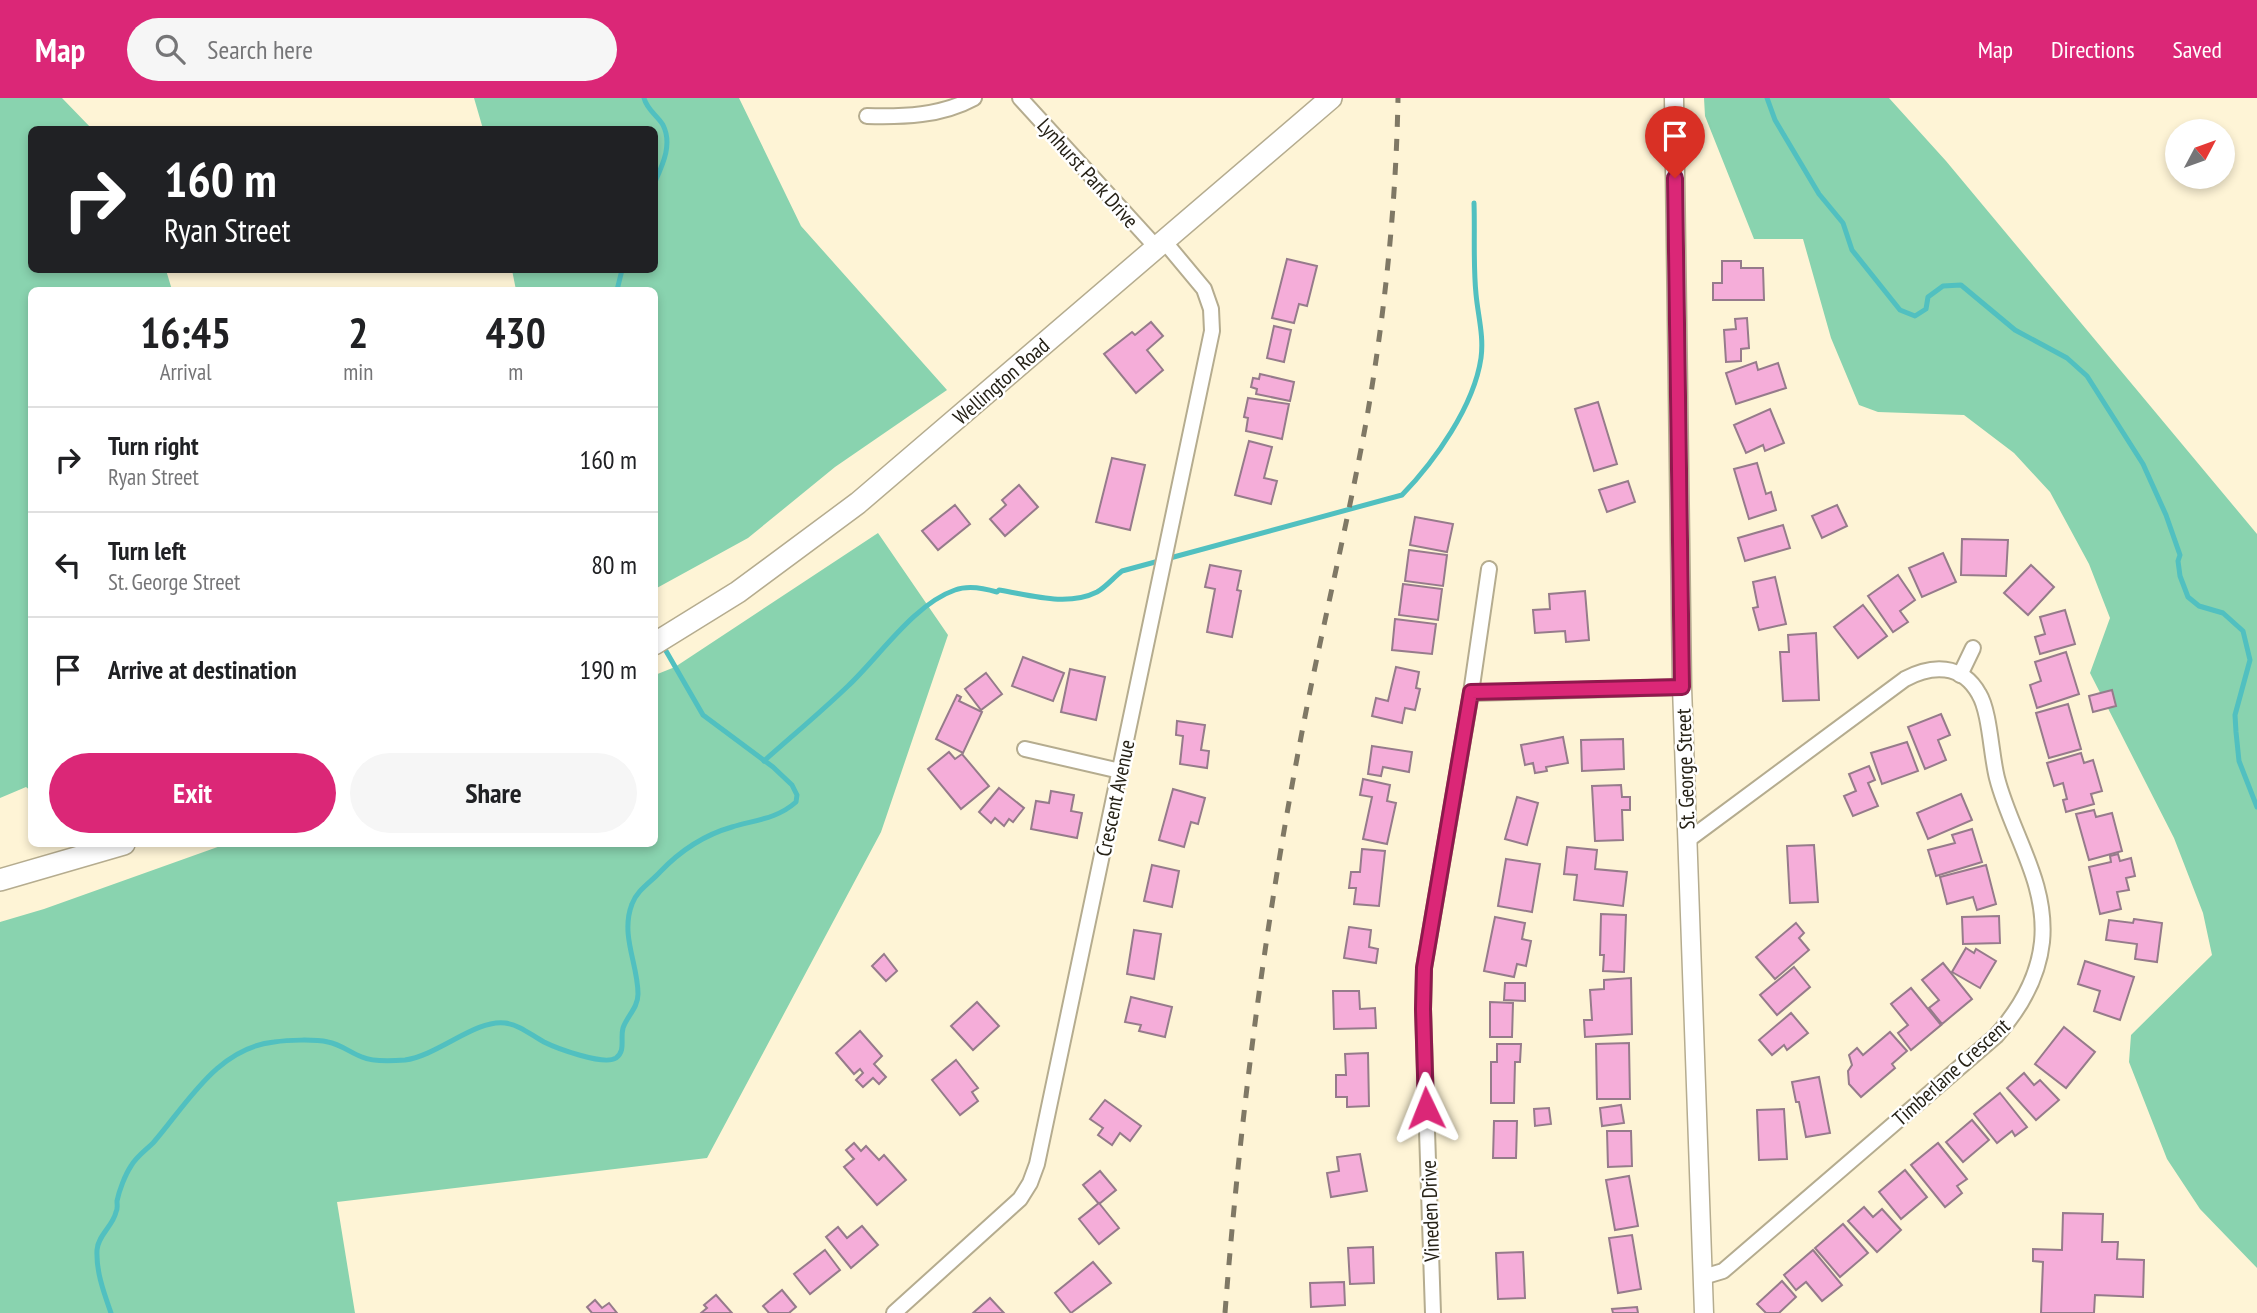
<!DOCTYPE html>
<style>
body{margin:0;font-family:"PT Sans Narrow",sans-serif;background:#f6f6f6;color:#202124;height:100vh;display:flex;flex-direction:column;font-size:26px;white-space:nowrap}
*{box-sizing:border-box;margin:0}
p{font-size:23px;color:#757577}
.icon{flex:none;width:38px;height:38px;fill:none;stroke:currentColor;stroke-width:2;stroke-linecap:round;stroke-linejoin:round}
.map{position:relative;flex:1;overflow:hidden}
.details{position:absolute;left:28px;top:189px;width:630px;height:560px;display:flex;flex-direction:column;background:#fff;border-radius:10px;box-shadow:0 4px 10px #0003}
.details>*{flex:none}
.hud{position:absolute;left:28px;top:28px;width:630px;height:147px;border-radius:10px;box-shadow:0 4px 10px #0003;background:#202124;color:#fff;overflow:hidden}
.needle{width:46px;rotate:49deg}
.buttons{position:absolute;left:2165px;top:21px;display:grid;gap:14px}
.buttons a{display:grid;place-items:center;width:70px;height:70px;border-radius:50%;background:#fff;box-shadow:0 4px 10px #0003;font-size:35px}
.pin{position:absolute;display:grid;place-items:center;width:60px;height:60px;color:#fff;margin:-72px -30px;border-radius:50% 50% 50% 0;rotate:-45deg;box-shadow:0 0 7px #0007}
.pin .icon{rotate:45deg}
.me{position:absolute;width:77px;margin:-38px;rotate:358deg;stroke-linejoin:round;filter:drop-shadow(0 0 5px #0008)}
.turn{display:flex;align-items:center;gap:24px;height:147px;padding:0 21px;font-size:32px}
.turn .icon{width:91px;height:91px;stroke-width:2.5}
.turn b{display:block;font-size:49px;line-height:60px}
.eta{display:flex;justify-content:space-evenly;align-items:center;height:119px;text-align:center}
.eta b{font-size:42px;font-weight:700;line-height:49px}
.primary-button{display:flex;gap:14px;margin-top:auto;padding:14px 21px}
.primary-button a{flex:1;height:80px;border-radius:42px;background:#db2777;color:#fff;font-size:28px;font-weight:700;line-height:80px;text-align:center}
.primary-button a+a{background:#f6f6f6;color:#202124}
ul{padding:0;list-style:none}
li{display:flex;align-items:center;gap:21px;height:105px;padding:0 21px;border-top:2px solid #e0e0e0}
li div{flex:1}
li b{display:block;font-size:26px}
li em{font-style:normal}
header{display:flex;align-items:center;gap:42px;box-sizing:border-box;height:98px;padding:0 35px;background:#db2777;color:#fff}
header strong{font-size:33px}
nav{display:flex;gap:38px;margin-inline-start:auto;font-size:24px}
.search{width:490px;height:63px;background:#f6f6f6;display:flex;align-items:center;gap:18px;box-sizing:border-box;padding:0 24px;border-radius:38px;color:#757577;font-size:26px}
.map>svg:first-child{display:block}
.green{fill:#89d3af}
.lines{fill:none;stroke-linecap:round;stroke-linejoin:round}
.stream{stroke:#51c0c0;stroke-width:5}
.building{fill:#f5add9;stroke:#967b8b;stroke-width:2}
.minor-casing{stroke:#b5ac8f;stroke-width:18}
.tertiary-casing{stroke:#b5ac8f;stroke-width:21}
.secondary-casing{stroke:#b5ac8f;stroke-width:24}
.minor{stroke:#fff;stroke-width:14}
.tertiary{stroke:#fff;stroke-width:18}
.secondary{stroke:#fff;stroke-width:21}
.rail{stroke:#7f7865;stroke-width:5;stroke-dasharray:12 12;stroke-linecap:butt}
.route-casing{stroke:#8e194d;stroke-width:18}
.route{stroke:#db2777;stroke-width:12}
.labels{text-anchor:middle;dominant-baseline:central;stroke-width:5;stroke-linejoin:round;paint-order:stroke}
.street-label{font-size:21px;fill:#252116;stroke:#fff}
</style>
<header>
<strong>Map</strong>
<div class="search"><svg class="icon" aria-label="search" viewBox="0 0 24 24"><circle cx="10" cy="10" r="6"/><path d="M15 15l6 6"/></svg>Search here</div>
<nav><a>Map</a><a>Directions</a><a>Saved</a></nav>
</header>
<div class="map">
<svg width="2257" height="1215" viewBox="0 0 2257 1215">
<rect width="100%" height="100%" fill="#fef4d6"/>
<g class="green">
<path d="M0 0H62L92 31 32 32V172H166L172 192H32L31 693 26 689 0 700Z"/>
<path d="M474 0H739L801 128 947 292 835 369 748 440 655 491 654 192H516L512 172H654V32L483 31Z"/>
<path d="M1704 0H1889L1946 63 2257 436V1170L2200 1111 2167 1061 2129 964 2131 937 2212 857 2203 815 2174 740 2090 575 2110 520 2089 466 2050 394 2014 355 1964 317 1878 314 1859 307 1831 240 1803 141H1754L1705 18Z"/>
<path d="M878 435 948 537 881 734 707 1060 337 1104 355 1215H0V824L44 811 226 746H654L655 577 675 569Z"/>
</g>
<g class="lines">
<g class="stream">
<path d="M644 0C647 12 657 17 663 27 673 47 662 68 654 86"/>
<path d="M1767 0 1775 22 1819 96 1843 125 1852 152 1900 212 1915 218 1926 211 1928 199 1943 188 1961 187 2015 232 2067 260 2087 278 2143 366 2166 417 2180 457 2178 463 2180 478 2188 499 2199 508 2223 515 2243 533 2250 562 2235 617 2236 634 2239 663 2257 709"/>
<path d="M617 192 622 172"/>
<path d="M764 663C792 638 821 614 848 588 879 559 914 506 955 492 968 487 984 490 997 494L999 492C1030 497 1067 509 1097 494 1106 489 1114 479 1122 473L1402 397C1435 363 1474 308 1481 260 1484 238 1478 218 1476 196 1473 166 1475 135 1474 105"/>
<path d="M111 1215C104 1195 96 1174 97 1152 98 1137 113 1128 116 1114 118 1111 117 1107 117 1103 119 1093 125 1077 131 1068 136 1059 146 1052 153 1045 187 1006 217 950 274 944 288 942 314 941 328 944 340 946 351 955 362 959 373 964 393 963 405 962 437 958 476 921 505 925 520 927 531 937 544 944 556 950 604 968 616 960 626 953 620 941 623 930 627 918 638 910 638 896 638 866 620 837 632 806 637 792 651 784 660 774 680 753 704 737 732 729 755 722 777 721 796 704L797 697 792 687 773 669 703 617 662 546"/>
</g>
</g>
<g class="building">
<path d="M1287 161 1317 168 1307 208 1299 206 1294 225 1272 220Z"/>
<path d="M1722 163H1741V170H1763L1764 202H1713V185H1722Z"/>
<path d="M1747 220 1749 250 1741 251V263L1726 264 1724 232 1736 231 1735 221Z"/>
<path d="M1151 224 1163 238 1147 252 1163 272 1136 295 1104 256 1132 234 1135 237Z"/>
<path d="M1274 228 1291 232 1284 264 1267 260Z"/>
<path d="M1756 264 1758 272 1778 265 1786 290 1736 306 1726 275Z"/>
<path d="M1260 276 1294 284 1290 303 1256 296 1257 291 1251 289 1253 280 1259 281Z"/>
<path d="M1248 300 1289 306 1282 341 1246 333 1248 320 1244 319Z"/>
<path d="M1598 304 1617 366 1594 373 1575 311Z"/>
<path d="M1770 311 1784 345 1765 353 1763 347 1746 355 1734 327Z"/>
<path d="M1249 343 1272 349 1264 380 1277 383 1271 406 1235 397Z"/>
<path d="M1112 360 1145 367 1130 432 1096 424Z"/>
<path d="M1757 365 1766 396 1771 394 1776 412 1749 421 1734 371Z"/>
<path d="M1628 383 1635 404 1607 414 1599 392Z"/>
<path d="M1019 387 1038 409 1005 438 990 421 1006 407 1002 402Z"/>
<path d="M955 407 970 426 938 452 922 433Z"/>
<path d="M1837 407 1847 428 1822 440 1812 418Z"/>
<path d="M1415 419 1453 426 1447 454 1410 447Z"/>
<path d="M1783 427 1790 450 1745 463 1738 440Z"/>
<path d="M1962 441 2008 442 2006 478 1961 477Z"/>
<path d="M1409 452 1447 457 1443 488 1405 483Z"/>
<path d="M1943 455 1956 484 1922 499 1909 470Z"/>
<path d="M1210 467 1241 473 1237 492 1241 493 1232 539 1207 534 1215 491 1205 489Z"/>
<path d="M2031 467 2054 489 2028 517 2004 495Z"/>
<path d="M1898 477 1915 502 1900 513 1908 524 1893 534 1868 498Z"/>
<path d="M1775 479 1786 526 1759 532 1753 510 1758 509 1753 484Z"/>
<path d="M1403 486 1442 491 1438 522 1399 517Z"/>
<path d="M1585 493 1589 542 1566 544 1565 533 1535 535 1533 512 1550 511 1549 496Z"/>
<path d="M1863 507 1887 538 1858 560 1834 529Z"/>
<path d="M2065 512 2075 546 2040 556 2035 539 2045 536 2040 519Z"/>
<path d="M1395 521 1436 526 1432 556 1392 552Z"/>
<path d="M1816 535 1819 602 1783 603 1780 554H1789L1788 537Z"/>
<path d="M2066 554 2079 596 2037 610 2030 587 2041 583 2035 564Z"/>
<path d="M1023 559 1064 575 1053 603 1012 588Z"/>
<path d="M1396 569 1419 574 1416 590 1420 591 1415 612 1405 610 1402 625 1372 618 1376 600 1388 603Z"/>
<path d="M1070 571 1105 579 1096 622 1061 614Z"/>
<path d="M986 575 1002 596 981 612 965 591Z"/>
<path d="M2112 592 2116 608 2093 614 2089 598Z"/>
<path d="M957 597 961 599 959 603 982 614 963 655 936 641Z"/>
<path d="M2068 606 2081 651 2049 660 2036 615Z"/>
<path d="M1941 616 1950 637 1938 642 1946 662 1925 671 1908 629Z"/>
<path d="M1177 623 1205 627 1201 652 1209 653 1207 670 1180 666 1183 638 1176 637Z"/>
<path d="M1563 639 1568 665 1546 669 1547 673 1535 675 1533 665 1525 667 1521 647Z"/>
<path d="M1623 641 1624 671 1582 673 1581 642Z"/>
<path d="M1907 644 1918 673 1882 686 1871 655Z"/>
<path d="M1372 648 1412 654 1409 674 1383 669 1381 678 1368 676Z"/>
<path d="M949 654 955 661 962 656 989 688 961 711 928 671Z"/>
<path d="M2081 655 2084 665 2093 662 2102 693 2091 696 2094 706 2066 714 2063 702 2067 701 2063 685 2054 688 2047 665Z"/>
<path d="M1869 668 1875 682 1868 685 1878 708 1853 718 1844 698 1856 693 1849 676Z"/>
<path d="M1363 681 1390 687 1387 703 1396 705 1387 746 1363 741 1372 699 1360 697Z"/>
<path d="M1621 687 1622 699H1630V712H1622L1623 742 1595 743 1592 688Z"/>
<path d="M999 690 1024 710 1013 724 1009 721 1004 728 995 720 991 725 979 714Z"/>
<path d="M1173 691 1205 700 1198 726 1191 724 1184 749 1159 742Z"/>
<path d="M1051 693 1074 697 1071 713 1082 715 1077 740 1031 731 1036 703 1049 705Z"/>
<path d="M1961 696 1972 722 1928 741 1917 715Z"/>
<path d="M1517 699 1538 705 1527 747 1505 741Z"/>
<path d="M2094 712 2096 719 2112 715 2122 753 2089 762 2076 716Z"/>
<path d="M1972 731 1982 764 1936 778 1928 752 1955 745 1952 737Z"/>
<path d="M1814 747 1818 804 1790 805 1787 748Z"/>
<path d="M1567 749 1597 752 1595 771 1627 774 1623 808 1574 802 1577 777 1564 776Z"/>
<path d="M1362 751 1385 753 1379 808 1354 806 1356 790H1349L1351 774H1360Z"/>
<path d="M2118 756 2120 763 2131 760 2135 778 2126 780 2129 792 2117 794 2121 811 2100 816 2089 769 2111 764 2110 758Z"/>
<path d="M1506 761 1540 766 1532 814 1498 808Z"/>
<path d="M1152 767 1179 773 1172 809 1144 803Z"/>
<path d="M1986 767 1996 806 1977 812 1973 799 1947 806 1940 779Z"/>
<path d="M1601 816 1626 817 1624 874 1603 873 1604 857H1600Z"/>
<path d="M1999 818 2000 845 1963 846 1962 819Z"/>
<path d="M1495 819 1525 825 1522 841 1531 843 1526 868 1517 866 1514 879 1484 873Z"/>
<path d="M2134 821 2162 825 2157 864 2135 861 2137 846 2106 842 2109 822 2133 825Z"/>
<path d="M1796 825 1804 835 1799 840 1809 852 1775 881 1756 859Z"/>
<path d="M1349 829 1371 832 1369 849 1378 851 1376 865 1344 860Z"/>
<path d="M1134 832 1161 836 1154 881 1127 876Z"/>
<path d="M1966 850 1974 855 1976 851 1996 863 1980 890 1952 874Z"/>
<path d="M884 856 897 873 886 883 872 868Z"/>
<path d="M2085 863 2134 879 2120 922 2094 913 2100 893 2078 886Z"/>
<path d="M1943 865 1972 901 1942 926 1929 910 1939 902 1922 882Z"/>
<path d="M1794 869 1810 889 1777 917 1760 897Z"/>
<path d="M1631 880 1632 936 1585 939 1584 922H1592L1590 892 1604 891V882Z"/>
<path d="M1505 885H1525V903L1504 902Z"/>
<path d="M1911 890 1941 927 1911 952 1898 935 1908 927 1891 906Z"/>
<path d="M1333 893H1359L1360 911 1375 910 1376 930 1334 931Z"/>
<path d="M1131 899 1172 909 1165 939 1139 933 1141 927 1125 924Z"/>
<path d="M977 904 999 928 973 952 951 928Z"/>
<path d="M1490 904 1513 905 1512 939H1490Z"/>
<path d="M1791 915 1808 935 1787 952 1784 947 1772 957 1759 942Z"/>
<path d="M2064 929 2095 954 2066 990 2035 966Z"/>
<path d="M860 933 882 958 874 966 886 979 879 986 873 980 863 989 856 982 863 975 860 971 854 976 836 955Z"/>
<path d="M1890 934 1907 953 1892 966 1895 970 1861 999 1849 986 1848 973 1852 967 1849 957 1857 950 1863 957Z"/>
<path d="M1629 945 1630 1001H1597L1596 946Z"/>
<path d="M1497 946H1521L1520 964H1515L1514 1005H1491V964H1497Z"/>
<path d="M1368 955 1369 1008 1347 1009V999H1336V977H1346L1345 956Z"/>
<path d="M956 962 978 990 972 994 978 1003 960 1017 932 982Z"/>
<path d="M2024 975 2034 987 2040 982 2059 1002 2036 1022 2007 990Z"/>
<path d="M1819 979 1830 1035 1806 1039 1799 1004H1796L1792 984Z"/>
<path d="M2000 995 2027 1029 2015 1038 2012 1033 1997 1045 1974 1016Z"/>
<path d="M1105 1002 1141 1028 1130 1043 1120 1035 1112 1047 1098 1037 1103 1030 1090 1021Z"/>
<path d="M1621 1007 1624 1025 1602 1028 1600 1010Z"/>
<path d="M1549 1010 1551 1026 1535 1028 1534 1011Z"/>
<path d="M1784 1011 1787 1061 1759 1062 1757 1012Z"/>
<path d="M1972 1022 1989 1042 1963 1064 1946 1044Z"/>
<path d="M1494 1023H1517L1516 1060H1493Z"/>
<path d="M1607 1033H1631L1632 1068 1608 1069Z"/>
<path d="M854 1045 861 1053 866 1048 879 1062 884 1057 906 1082 877 1107 844 1069 854 1061 846 1052Z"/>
<path d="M1938 1045 1967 1081 1957 1088 1962 1095 1945 1109 1911 1067Z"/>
<path d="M1360 1056 1367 1093 1331 1099 1327 1075 1339 1073 1337 1059Z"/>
<path d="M1905 1072 1927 1099 1901 1121 1879 1094Z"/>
<path d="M1100 1073 1116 1092 1099 1106 1083 1087Z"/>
<path d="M1629 1078 1638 1128 1615 1132 1606 1082Z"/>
<path d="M1099 1105 1119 1130 1099 1146 1079 1121Z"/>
<path d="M1864 1109 1873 1119 1882 1111 1901 1132 1877 1154 1848 1123Z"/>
<path d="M2063 1115 2103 1116 2102 1144H2118L2117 1161 2144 1162 2143 1199 2095 1197 2094 1215H2041L2043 1164 2033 1163V1151L2062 1152Z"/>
<path d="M1843 1126 1868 1155 1840 1179 1815 1150Z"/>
<path d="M862 1128 878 1147 851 1170 826 1139 838 1129 847 1140Z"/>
<path d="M1632 1137 1641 1191 1618 1195 1609 1140Z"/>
<path d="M1373 1149 1374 1185 1350 1186 1348 1150Z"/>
<path d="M825 1152 840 1172 810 1196 794 1176Z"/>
<path d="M1813 1152 1842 1187 1822 1203 1806 1184 1796 1192 1784 1177Z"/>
<path d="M1523 1154 1525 1200 1498 1201 1496 1155Z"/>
<path d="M1093 1164 1111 1185 1071 1215 1055 1195Z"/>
<path d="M1782 1183 1796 1199 1779 1215H1766L1757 1206Z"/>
<path d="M1344 1184 1345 1207 1311 1209 1310 1185Z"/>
<path d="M782 1192 796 1209 789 1215H769L763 1208Z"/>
<path d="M716 1197 732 1215H701L707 1210 704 1207Z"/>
<path d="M990 1200 1004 1215H973Z"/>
<path d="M595 1202 602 1210 609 1205 617 1215H592L587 1209Z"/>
<path d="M1637 1209 1638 1215H1613L1612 1211Z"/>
</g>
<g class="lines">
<g class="minor-casing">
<g id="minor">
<path d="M1020 0 1157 150"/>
<path d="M867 18C903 19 941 18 974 0"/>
<path d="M1960 577 1973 550"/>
<path d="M1471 595 1682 589"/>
<path d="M1025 651 1120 673"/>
<path d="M1688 742 1905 581C1931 567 1962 565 1979 596 1990 614 1991 657 1997 680 2011 735 2048 784 2042 844 2038 881 2020 911 1996 938L1723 1173 1703 1179"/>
<path d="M894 1215 1020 1101 1030 1085 1037 1066 1212 233 1211 211 1204 191 1164 143"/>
<path d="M1433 1215 1423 911 1424 870 1471 595 1489 471"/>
</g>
</g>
<g class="tertiary-casing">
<path id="tertiary" d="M1674 0 1682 589 1704 1215"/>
</g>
<g class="secondary-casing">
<g id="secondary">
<path d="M654 546 738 494 858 405 1331 0"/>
<path d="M0 782 124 746"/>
</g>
</g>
<use href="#minor" class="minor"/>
<use href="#tertiary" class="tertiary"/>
<use href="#secondary" class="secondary"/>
<path class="rail" d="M1225 1215C1240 1020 1265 826 1302 634 1322 529 1348 425 1367 319 1385 214 1396 107 1398 0"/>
</g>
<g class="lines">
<g class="route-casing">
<path id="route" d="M1426 1010 1423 911 1424 870 1471 594 1682 589 1675 80"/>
</g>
<use href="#route" class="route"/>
</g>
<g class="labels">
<g class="street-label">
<text transform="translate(1088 75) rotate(48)">Lynhurst Park Drive</text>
<text transform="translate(1001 283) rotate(-41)">Wellington Road</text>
<text transform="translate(1685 671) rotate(-92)">St. George Street</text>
<text transform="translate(1115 700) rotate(-78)">Crescent Avenue</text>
<text transform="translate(1951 974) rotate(-42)">Timberlane Crescent</text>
<text transform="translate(1430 1113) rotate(-92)">Vineden Drive</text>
</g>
</g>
</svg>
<div class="buttons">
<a><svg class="needle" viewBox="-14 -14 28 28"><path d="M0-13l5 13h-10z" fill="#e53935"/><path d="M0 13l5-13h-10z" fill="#757577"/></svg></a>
</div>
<div class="pin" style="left:1675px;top:80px;background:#d93025"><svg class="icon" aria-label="arrive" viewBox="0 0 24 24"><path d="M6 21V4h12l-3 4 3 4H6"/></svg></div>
<svg class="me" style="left:1426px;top:1010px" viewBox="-20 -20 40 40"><path d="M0-17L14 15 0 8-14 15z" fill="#db2777" stroke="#fff" stroke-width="4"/></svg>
<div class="hud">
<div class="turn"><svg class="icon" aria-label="right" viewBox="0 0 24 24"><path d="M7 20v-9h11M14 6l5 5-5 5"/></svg><div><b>160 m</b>Ryan Street</div></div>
</div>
<section class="details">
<div class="eta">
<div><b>16:45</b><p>Arrival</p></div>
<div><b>2</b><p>min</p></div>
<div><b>430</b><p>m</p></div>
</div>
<ul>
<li><svg class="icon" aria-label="right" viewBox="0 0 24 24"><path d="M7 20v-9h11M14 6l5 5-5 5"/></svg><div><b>Turn right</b><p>Ryan Street</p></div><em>160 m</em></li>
<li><svg class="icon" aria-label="left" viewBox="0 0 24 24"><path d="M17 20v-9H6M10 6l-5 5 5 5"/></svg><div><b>Turn left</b><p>St. George Street</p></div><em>80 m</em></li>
<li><svg class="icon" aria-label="arrive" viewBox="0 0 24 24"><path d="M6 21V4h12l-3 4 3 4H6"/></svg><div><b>Arrive at destination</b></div><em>190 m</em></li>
</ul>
<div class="primary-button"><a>Exit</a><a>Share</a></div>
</section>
</div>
